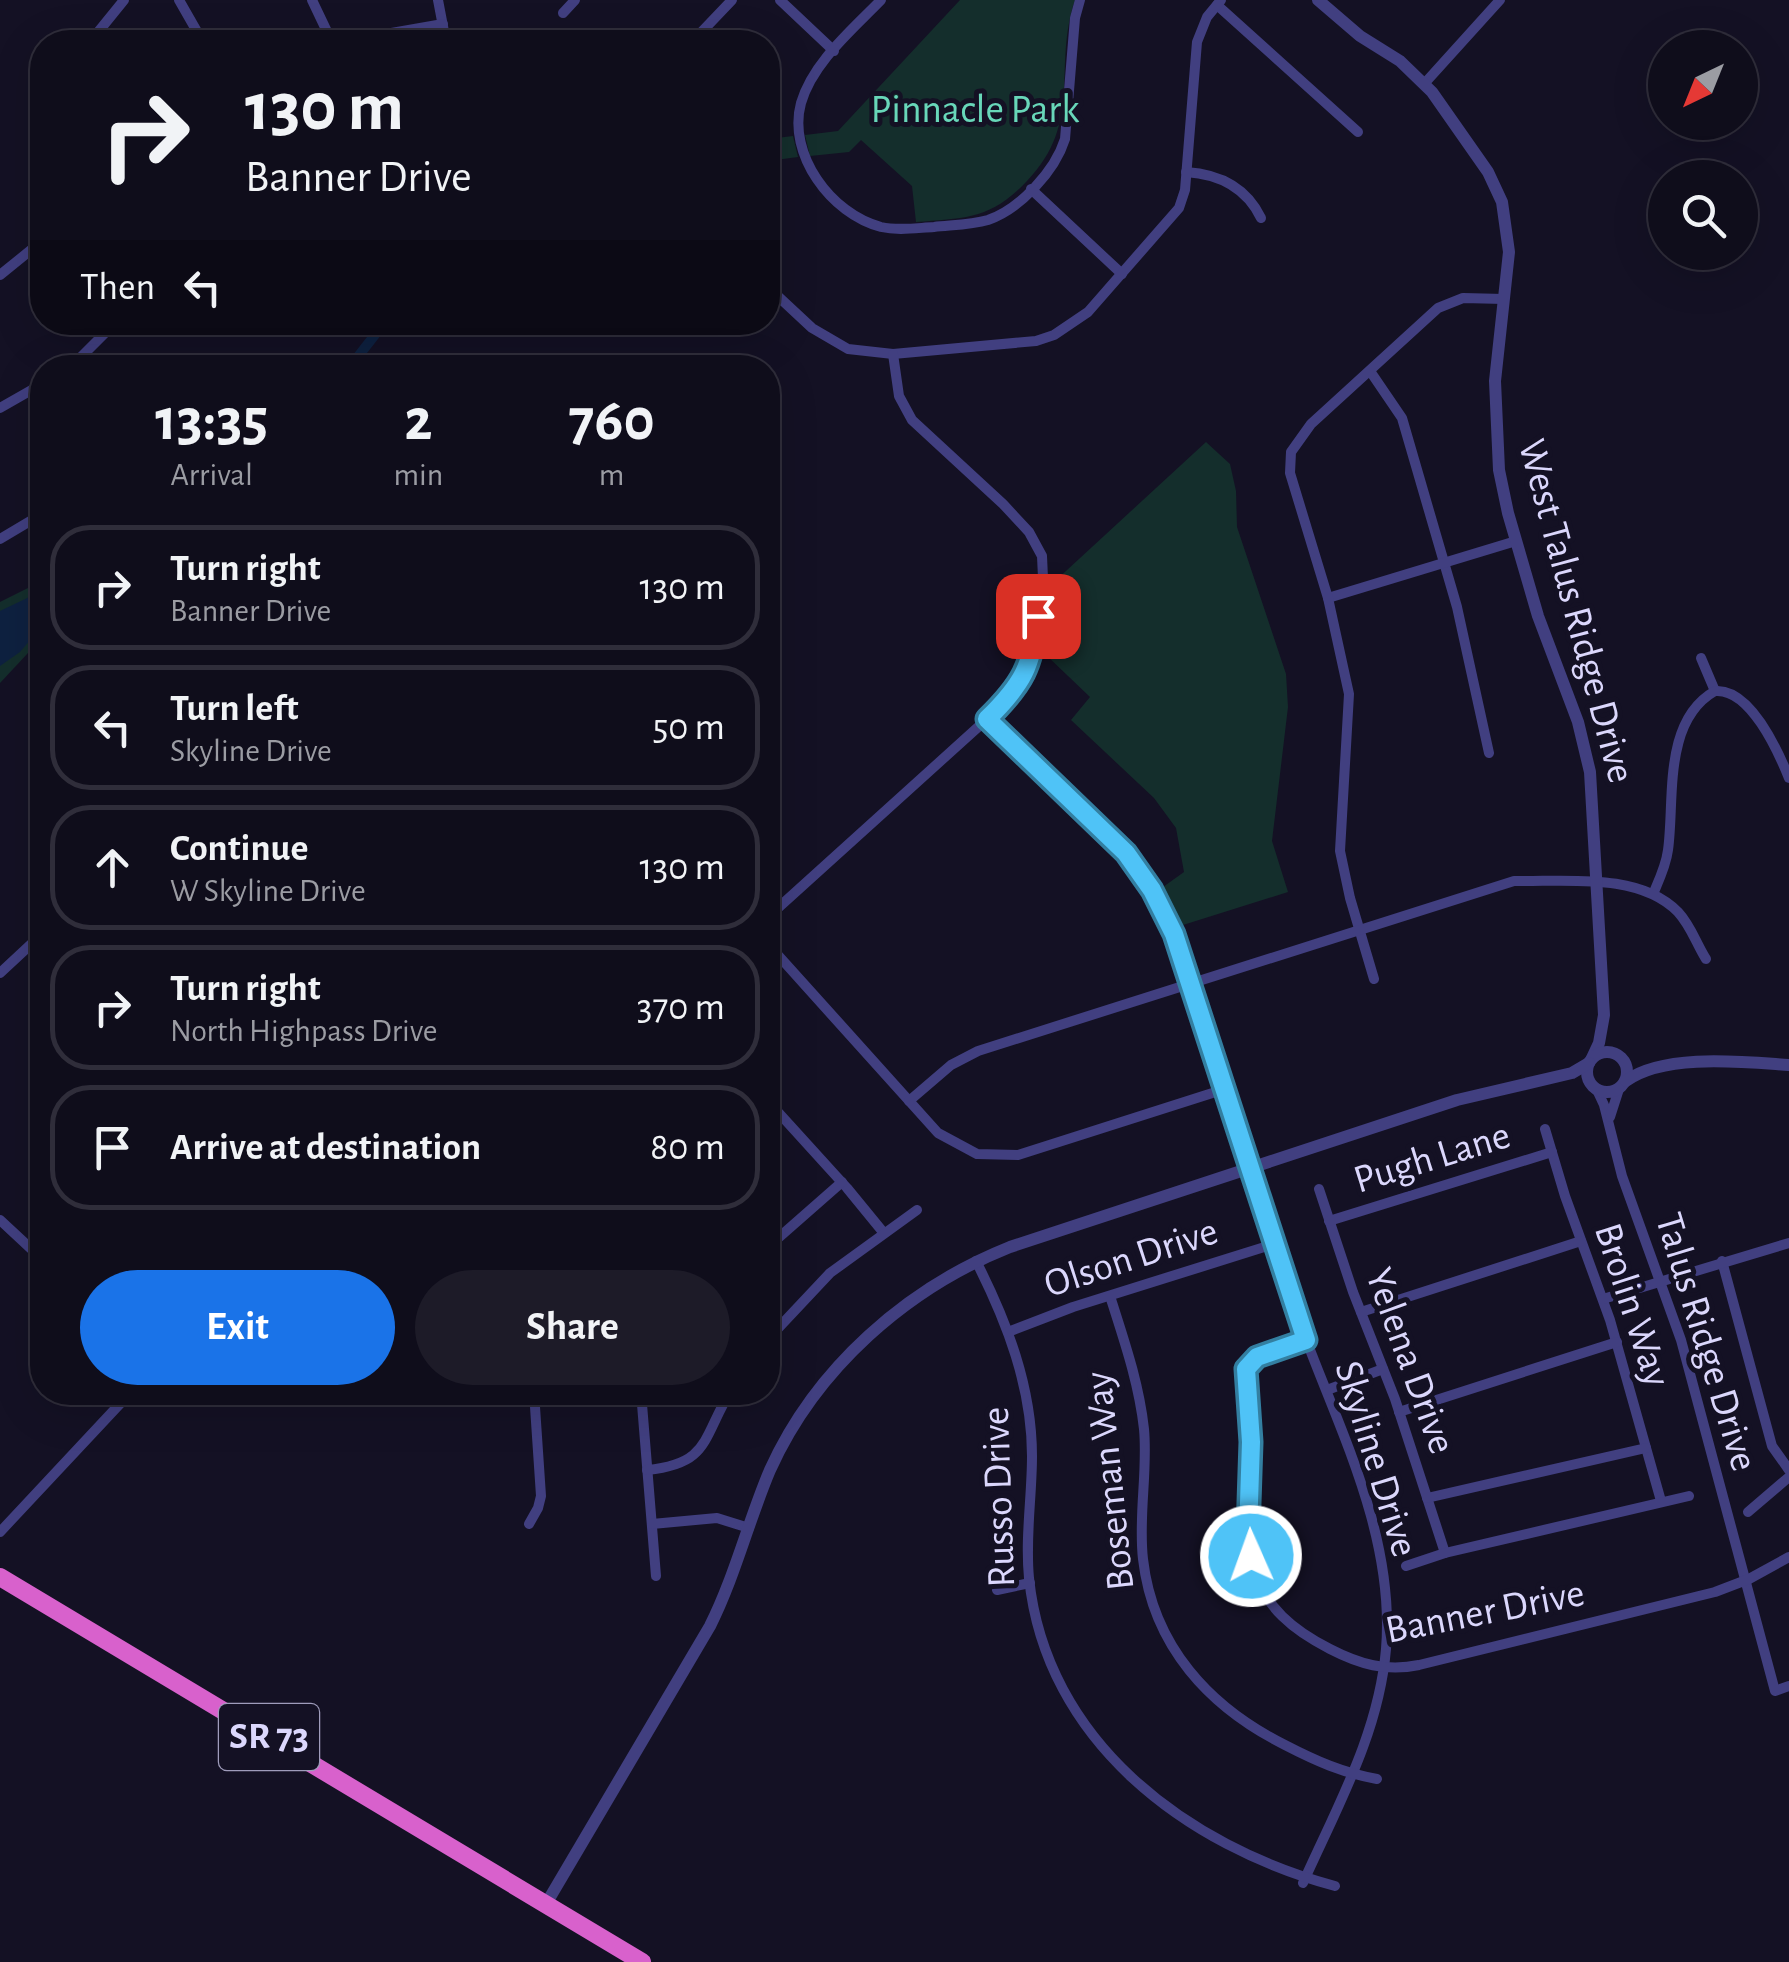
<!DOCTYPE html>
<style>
body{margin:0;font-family:"Alegreya Sans",sans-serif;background:#1d1b28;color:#f1f3f6;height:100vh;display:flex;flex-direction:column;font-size:38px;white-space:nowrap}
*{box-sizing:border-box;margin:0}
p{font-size:32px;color:#9b9ca3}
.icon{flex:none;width:55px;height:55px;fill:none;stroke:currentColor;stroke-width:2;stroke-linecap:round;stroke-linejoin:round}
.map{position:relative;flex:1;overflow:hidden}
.details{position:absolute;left:30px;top:355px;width:750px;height:1050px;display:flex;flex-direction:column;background:#0f0d1b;border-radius:40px;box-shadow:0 10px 40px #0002,0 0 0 2px #2f2d3a}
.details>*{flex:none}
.top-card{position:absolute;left:30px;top:30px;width:750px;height:305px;border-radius:40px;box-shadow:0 10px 40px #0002,0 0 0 2px #2f2d3a;background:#0f0d1b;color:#f1f3f6;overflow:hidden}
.needle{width:65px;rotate:223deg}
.tools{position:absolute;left:1648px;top:30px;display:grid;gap:20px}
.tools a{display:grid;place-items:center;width:110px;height:110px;border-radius:50%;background:#0f0d1b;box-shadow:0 10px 40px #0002,0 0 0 2px #2f2d3a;font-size:50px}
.pin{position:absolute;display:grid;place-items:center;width:85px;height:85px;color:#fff;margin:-42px;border-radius:20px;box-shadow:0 5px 15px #0006}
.me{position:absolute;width:110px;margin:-55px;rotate:358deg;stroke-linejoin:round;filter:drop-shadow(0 0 8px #0008)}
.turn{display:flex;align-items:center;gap:35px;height:210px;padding:0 50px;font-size:45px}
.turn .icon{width:130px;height:130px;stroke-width:2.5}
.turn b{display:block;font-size:70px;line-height:85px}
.then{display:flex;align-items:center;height:95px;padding:0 50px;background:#0003;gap:20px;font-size:38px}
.eta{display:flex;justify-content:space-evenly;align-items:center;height:170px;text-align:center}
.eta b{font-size:60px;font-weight:700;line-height:70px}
.primary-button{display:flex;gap:20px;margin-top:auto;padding:20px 50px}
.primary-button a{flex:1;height:115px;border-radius:60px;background:#1a73e8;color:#fff;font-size:40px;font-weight:700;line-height:115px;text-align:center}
.primary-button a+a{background:#1d1b28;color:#f1f3f6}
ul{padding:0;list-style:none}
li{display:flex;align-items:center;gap:30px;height:125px;margin:0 20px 15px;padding:0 30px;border:5px solid #2f2d3a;border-radius:40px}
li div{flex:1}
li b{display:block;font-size:38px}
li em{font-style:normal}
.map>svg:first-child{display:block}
.green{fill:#142e2c}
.water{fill:#0e2140}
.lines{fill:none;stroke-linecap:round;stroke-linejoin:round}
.canal{stroke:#0e2140;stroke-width:10}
.minor{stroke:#413f80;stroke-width:10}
.tertiary{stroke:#413f80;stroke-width:12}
.trunk{stroke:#d861cc;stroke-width:18}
.route-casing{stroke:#337fa1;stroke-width:25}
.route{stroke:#4fc3f7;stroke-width:18}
.labels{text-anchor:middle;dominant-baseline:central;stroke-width:10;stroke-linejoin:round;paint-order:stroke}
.shield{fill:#141124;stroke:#9f9cbb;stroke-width:2.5}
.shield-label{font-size:38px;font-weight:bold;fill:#dbd7fc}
.park-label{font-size:40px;fill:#68d7b9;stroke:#141124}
.street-label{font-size:40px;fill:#dbd7fc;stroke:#141124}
</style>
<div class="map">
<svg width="1789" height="1962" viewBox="0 0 1789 1962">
<rect width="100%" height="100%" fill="#141124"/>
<g class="green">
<path d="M960 0H1075C1052 68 1084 122 1027 181 991 219 966 218 916 222L912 186 861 140 849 152 810 156 805 135 838 131Z"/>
<path d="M793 136 798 157 768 161V139Z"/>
<path d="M1206 442 1230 464 1236 491 1237 527 1286 674 1288 707 1272 841 1288 892 1183 925 1163 887 1184 872 1176 828 1154 798 1071 720 1090 697 1045 654 1054 582Z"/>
<path d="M42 581V638L0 683V602Z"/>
</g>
<path class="water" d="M42 591V626L20 652 0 666V611Z"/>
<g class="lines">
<path class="canal" d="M349 368 385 322"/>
<g class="minor">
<path d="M179 0 203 42"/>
<path d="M312 0 332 42"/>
<path d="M438 0 446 42"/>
<path d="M780 0 834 51"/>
<path d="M881 0C853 29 813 62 801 103 787 154 831 214 881 227 898 231 916 228 934 227 952 225 971 225 988 220 1020 209 1055 171 1065 139L1075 18 1080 0"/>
<path d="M1217 5 1358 132"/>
<path d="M563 13 575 0"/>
<path d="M90 42 124 0"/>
<path d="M340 42 443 24"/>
<path d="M692 42 732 0"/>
<path d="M1424 84 1500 0"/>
<path d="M1186 172C1218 174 1246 187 1261 218"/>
<path d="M1031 189 1122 274"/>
<path d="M0 275 42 241"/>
<path d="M768 287 812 328 848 349 893 354 1036 341 1054 335 1088 312 1179 208 1185 190 1197 42 1207 17 1221 0"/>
<path d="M70 368 116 322"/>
<path d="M1370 371 1402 418 1457 607 1489 753"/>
<path d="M0 408 42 384"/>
<path d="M0 539 42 514"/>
<path d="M1328 598 1516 541"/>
<path d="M1701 658 1715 691"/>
<path d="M1715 691C1750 688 1778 751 1789 778"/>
<path d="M987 719 1126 853 1152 890 1174 934C1215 1056 1251 1179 1292 1301 1330 1413 1396 1527 1386 1649 1379 1733 1337 1807 1303 1883"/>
<path d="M1653 894C1659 880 1666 866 1668 850 1675 801 1662 721 1715 691"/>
<path d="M768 917 987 719 1025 677 1033 654 1043 578 1042 556 1029 532 1003 504 912 420 899 396 893 354"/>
<path d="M768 944 938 1133 977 1154 1018 1155 1225 1089"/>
<path d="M0 973 42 934"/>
<path d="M1374 979 1350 898 1340 851 1349 694 1328 598 1290 473 1291 452 1311 424 1438 308 1463 298 1504 299"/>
<path d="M1597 1090 1604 1105 1622 1176 1681 1340 1775 1691 1789 1686"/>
<path d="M768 1101 847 1188 883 1232"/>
<path d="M909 1101 951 1065 978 1051 1514 881C1565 882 1639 872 1678 912 1691 926 1696 943 1706 959"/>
<path d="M1610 1117 1619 1089"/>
<path d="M1545 1129 1565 1196 1610 1320 1661 1501"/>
<path d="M1319 1189 1353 1292 1395 1399 1445 1553"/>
<path d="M0 1220 42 1259"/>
<path d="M1329 1221 1552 1152"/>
<path d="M768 1247 842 1182"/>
<path d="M976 1261C1007 1322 1032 1387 1032 1456 1032 1497 1025 1537 1029 1578 1046 1741 1186 1846 1335 1886"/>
<path d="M1722 1261 1772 1446 1789 1470"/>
<path d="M1110 1296C1124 1340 1139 1383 1144 1429 1148 1472 1138 1516 1143 1559 1153 1646 1209 1707 1285 1745 1316 1761 1343 1773 1377 1779"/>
<path d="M1603 1299 1789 1243"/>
<path d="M1361 1312 1581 1241"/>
<path d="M1008 1332 1073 1307 1274 1244"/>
<path d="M768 1339 830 1273 917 1210"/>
<path d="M1307 1341 1257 1357 1246 1369C1243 1393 1250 1420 1251 1445 1253 1539 1229 1598 1330 1649 1359 1664 1386 1672 1419 1665L1715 1592 1749 1579 1789 1557"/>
<path d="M1327 1390 1383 1369"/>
<path d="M641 1392 656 1576"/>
<path d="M1399 1412 1617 1342"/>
<path d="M647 1470C709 1464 702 1439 730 1392"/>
<path d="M1427 1498 1646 1448"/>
<path d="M1748 1512 1789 1477"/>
<path d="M529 1524 538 1508 541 1496 534 1392"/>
<path d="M652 1524 717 1518 749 1528"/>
<path d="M0 1532 131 1392"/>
<path d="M1406 1566 1445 1553 1689 1496"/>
<path d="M997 1590 1030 1583"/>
</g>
<g class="tertiary">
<path d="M1318 0 1360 36 1400 61 1432 92 1488 172 1502 202 1509 252 1495 381 1499 470 1508 513 1538 616 1578 722 1590 772 1604 1015 1599 1043 1592 1058"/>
<circle cx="1607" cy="1072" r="20"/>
<path d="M1626 1081C1664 1053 1744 1062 1789 1065"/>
<path d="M546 1904 710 1626C735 1576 748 1522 770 1470 816 1368 907 1288 1010 1247L1457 1100 1572 1073 1589 1063"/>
</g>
<path class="trunk" d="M0 1577 642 1962"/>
</g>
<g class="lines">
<g class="route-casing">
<path id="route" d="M1038 616C1032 666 1023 684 987 719L1126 853 1152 890 1174 934 1306 1340 1257 1357 1246 1369 1251 1442 1248 1533 1251 1556"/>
</g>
<use href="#route" class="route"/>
</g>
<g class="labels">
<rect class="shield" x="219" y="1704" width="100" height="66" rx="8"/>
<g class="shield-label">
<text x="269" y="1737">SR 73</text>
</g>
<g class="park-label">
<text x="975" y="110">Pinnacle Park</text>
</g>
<g class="street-label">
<text transform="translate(1576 611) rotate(75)">West Talus Ridge Drive</text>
<text transform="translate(1432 1158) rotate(-17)">Pugh Lane</text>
<text transform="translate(1131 1258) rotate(-18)">Olson Drive</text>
<text transform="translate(1632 1305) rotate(72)">Brolin Way</text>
<text transform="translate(1706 1342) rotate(73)">Talus Ridge Drive</text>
<text transform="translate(1410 1361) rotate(70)">Yelena Drive</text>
<text transform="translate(1376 1459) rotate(73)">Skyline Drive</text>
<text transform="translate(1110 1481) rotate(-96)">Boseman Way</text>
<text transform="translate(999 1497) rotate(-92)">Russo Drive</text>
<text transform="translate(1485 1612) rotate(-11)">Banner Drive</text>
</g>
</g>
</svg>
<div class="tools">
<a><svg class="needle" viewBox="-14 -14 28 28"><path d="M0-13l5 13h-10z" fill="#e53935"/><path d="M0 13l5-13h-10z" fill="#9b9ca3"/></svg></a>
<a><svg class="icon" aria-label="search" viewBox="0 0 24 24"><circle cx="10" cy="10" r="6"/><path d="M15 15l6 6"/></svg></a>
</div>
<div class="pin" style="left:1038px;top:616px;background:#d93025"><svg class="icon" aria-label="arrive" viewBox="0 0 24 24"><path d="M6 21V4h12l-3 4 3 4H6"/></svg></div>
<svg class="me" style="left:1251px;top:1556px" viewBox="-20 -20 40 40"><circle r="17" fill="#4fc3f7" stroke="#fff" stroke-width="3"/><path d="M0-11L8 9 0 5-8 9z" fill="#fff"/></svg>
<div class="top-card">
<div class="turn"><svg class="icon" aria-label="right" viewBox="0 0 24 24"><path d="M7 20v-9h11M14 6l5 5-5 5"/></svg><div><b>130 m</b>Banner Drive</div></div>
<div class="then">Then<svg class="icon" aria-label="left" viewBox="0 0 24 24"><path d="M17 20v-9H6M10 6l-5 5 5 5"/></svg></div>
</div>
<section class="details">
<div class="eta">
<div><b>13:35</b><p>Arrival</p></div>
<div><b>2</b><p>min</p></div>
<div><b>760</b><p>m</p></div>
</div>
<ul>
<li><svg class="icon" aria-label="right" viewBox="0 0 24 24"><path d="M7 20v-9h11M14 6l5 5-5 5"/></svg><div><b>Turn right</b><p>Banner Drive</p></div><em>130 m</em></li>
<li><svg class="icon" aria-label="left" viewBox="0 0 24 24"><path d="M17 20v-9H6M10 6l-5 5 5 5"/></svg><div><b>Turn left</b><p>Skyline Drive</p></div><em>50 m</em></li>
<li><svg class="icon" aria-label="ahead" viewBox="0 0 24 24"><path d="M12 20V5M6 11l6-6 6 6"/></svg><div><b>Continue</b><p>W Skyline Drive</p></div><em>130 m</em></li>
<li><svg class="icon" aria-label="right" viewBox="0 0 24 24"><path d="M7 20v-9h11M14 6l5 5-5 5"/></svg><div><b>Turn right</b><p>North Highpass Drive</p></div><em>370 m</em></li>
<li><svg class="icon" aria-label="arrive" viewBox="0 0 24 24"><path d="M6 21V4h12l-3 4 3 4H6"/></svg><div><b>Arrive at destination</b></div><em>80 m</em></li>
</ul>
<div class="primary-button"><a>Exit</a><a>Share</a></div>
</section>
</div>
